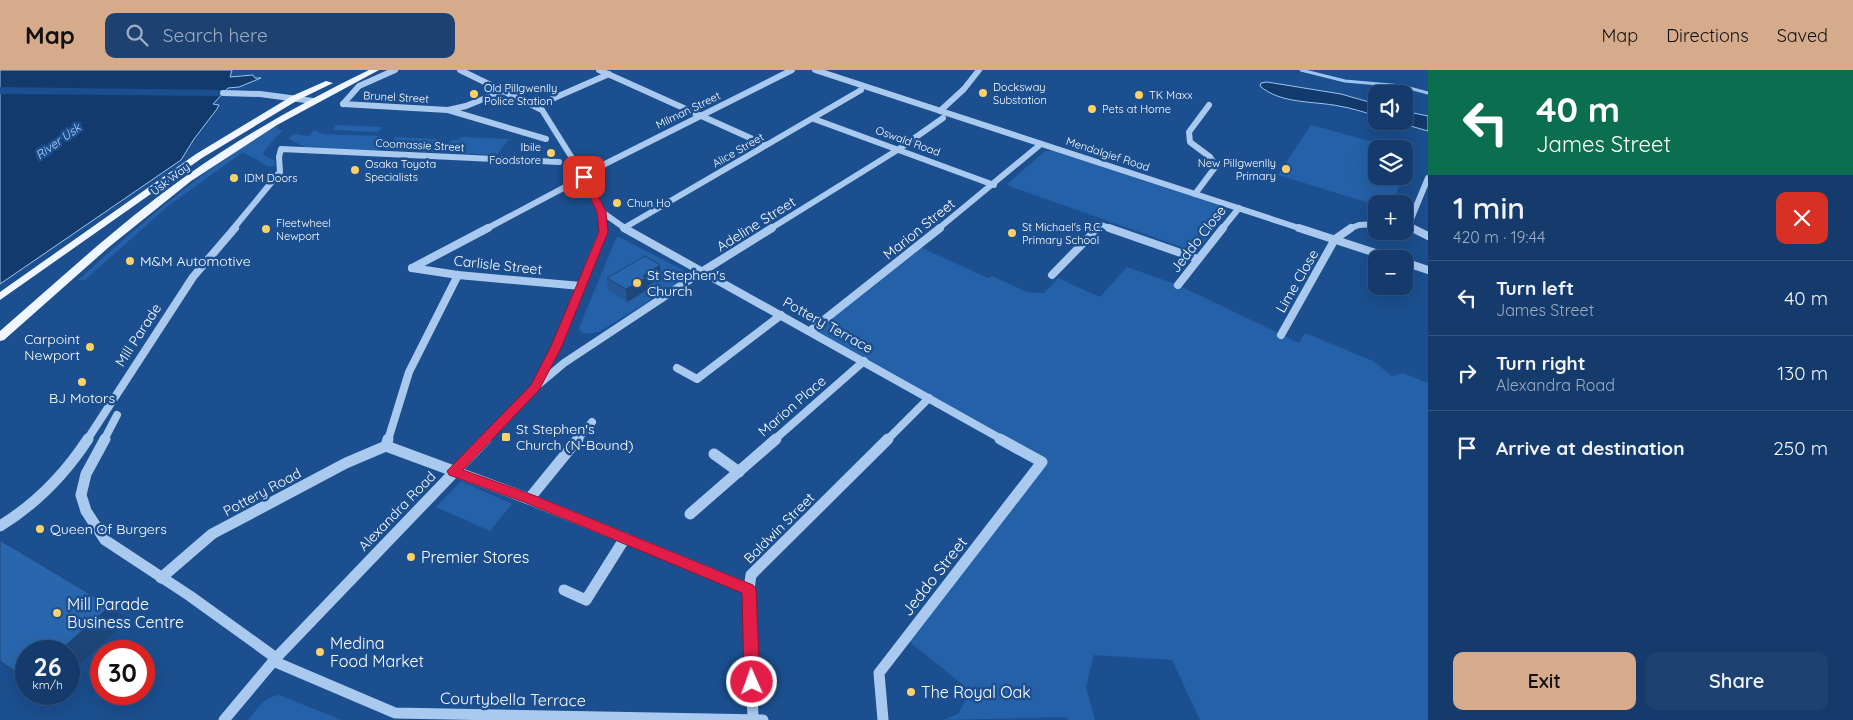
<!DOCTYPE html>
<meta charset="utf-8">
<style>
body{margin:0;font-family:Quicksand,sans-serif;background:#1d4271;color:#f1f3f6;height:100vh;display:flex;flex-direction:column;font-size:19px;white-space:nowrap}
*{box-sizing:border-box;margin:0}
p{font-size:16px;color:#9dadc1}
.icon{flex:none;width:28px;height:28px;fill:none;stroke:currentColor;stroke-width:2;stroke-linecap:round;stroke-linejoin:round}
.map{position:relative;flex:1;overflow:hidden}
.side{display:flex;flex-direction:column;background:#143b6b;width:425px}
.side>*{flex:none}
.banner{background:#0b6e4f;color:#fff;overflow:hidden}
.controls{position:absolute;left:1368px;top:15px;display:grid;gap:10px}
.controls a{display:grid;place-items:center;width:45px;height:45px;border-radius:10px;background:#143b6b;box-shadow:0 5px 20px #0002,0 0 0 1px #33557e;font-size:25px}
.speed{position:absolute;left:15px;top:570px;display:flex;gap:10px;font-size:25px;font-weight:700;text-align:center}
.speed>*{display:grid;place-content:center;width:65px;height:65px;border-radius:50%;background:#143b6b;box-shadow:0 5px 20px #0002,0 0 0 1px #33557e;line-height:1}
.speed small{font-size:12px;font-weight:400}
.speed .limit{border:8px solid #d22;background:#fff;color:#111}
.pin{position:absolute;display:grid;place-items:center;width:42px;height:42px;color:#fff;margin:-21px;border-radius:10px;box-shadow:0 2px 8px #0006}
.me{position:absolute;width:55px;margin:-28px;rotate:358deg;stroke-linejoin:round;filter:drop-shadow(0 0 4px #0008)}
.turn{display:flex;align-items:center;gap:18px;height:105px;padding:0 25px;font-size:22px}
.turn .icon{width:65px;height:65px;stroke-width:2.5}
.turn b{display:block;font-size:35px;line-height:42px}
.round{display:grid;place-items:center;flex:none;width:52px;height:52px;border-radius:10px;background:#1d4271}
.headline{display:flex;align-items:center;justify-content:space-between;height:85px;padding:0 25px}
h1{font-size:30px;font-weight:600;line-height:38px}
.primary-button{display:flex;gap:10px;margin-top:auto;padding:10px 25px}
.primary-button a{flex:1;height:58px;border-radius:10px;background:#d6ab8b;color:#111;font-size:20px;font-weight:600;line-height:58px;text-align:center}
.primary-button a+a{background:#1d4271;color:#f1f3f6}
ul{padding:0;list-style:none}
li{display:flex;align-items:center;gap:15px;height:75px;padding:0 25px;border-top:1px solid #33557e}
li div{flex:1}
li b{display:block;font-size:19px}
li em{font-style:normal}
header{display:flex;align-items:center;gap:30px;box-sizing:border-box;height:70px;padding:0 25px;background:#d6ab8b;color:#111}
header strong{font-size:24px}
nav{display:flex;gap:28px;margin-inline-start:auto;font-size:18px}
.search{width:350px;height:45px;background:#1d4271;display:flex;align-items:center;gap:12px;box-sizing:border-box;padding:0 18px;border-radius:10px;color:#9dadc1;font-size:19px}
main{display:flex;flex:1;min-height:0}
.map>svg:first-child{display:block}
.green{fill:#2461a8}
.water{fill:#123a6d;stroke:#9cc4f0}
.pier{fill:#1b4f8f}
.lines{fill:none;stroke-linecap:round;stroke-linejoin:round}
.stream{stroke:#9cc4f0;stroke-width:3}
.minor-far2{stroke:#a9c9ee;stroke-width:6}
.minor-far1{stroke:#a9c9ee;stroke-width:8}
.minor{stroke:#a9c9ee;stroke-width:11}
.major{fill:#f0f6ff;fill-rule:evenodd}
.wall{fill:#245895}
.shaded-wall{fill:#1d4779}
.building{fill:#2a66ad;stroke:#1d4779}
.route{fill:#e11d48;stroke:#92132f}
.poi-dot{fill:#ffd166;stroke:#1b4f8f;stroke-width:2}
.labels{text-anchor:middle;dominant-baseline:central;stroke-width:5;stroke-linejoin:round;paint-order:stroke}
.far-poi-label{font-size:11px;fill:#fff;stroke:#1b4f8f;text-anchor:start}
.far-street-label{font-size:11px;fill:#fff;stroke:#1b4f8f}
.far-water-label{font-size:12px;font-style:italic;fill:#b5d3f5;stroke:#1b4f8f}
.street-label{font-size:14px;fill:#fff;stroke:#1b4f8f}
.poi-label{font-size:14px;fill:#fff;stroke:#1b4f8f;text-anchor:start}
.near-poi-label{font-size:16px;fill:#fff;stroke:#1b4f8f;text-anchor:start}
.near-street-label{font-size:16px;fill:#fff;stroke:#1b4f8f}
</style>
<header>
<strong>Map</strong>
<div class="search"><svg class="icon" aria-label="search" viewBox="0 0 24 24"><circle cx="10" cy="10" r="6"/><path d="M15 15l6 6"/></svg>Search here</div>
<nav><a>Map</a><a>Directions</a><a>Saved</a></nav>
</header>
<main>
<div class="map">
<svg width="1428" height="650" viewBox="0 0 1428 650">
<rect width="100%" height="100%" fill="#1b4f8f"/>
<g class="green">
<path d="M335 55 382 57 378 62 334 60Z"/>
<path d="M1311 55 1400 79H1376V106H1403L1392 134 1376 135 1278 105Z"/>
<path d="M276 56H279L276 58 283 61 276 67 263 83 265 86 274 90 275 96 269 97 243 82 168 136 85 210H78C141 153 204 99 276 56Z"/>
<path d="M314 60 323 64 378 66 382 73 380 79 376 81 307 78 289 69 293 64 309 66Z"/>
<path d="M395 67 437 69 439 74 446 75 451 70H459L461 67 509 69 497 85 387 80Z"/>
<path d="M1045 81H1053L1221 136 1227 142 1198 180H1190L1009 116 1007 114Z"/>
<path d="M619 167 687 202 688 207 599 262 586 264 581 262 579 258 616 168Z"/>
<path d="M918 176 988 208 992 206 1027 222 1044 223 1058 208 1100 227 1127 197 1178 215 1299 273 1305 263 1373 291 1392 306 1403 303 1428 313V650H1200L1172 590 1094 585 1086 617 1095 650H1068L1067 647 943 650 958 644 971 621 906 569 1042 392 810 261Z"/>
<path d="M461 411 512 434 490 461 436 437Z"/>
<path d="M279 625 339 649 341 650H248C257 639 264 627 279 625Z"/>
</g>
<g class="water">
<path d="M0 0H232L230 7 253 5 255 8H261L239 17 228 18 213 34 219 35 217 39 194 69 181 90 0 214Z"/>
<path d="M1267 12 1341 24 1376 34V46C1364 42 1351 38 1339 36 1314 31 1280 34 1260 16L1261 13Z"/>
<path d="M1404 41 1428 46V61L1393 51H1404Z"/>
</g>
<path class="pier" d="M0 17 225 20 220 26 0 24Z"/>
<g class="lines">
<path class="stream" d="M1301 0 1345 11 1402 16 1428 23"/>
<g class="minor-far2">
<path d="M460 0 542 40 592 120 602 142 603 159"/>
<path d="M599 0 766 75"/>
<path d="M815 0 1302 159"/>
<path d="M503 21 466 36 448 40 546 69"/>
<path d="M223 23 260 24 313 31"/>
<path d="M545 32 609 4"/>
<path d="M343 34 448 40"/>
<path d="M343 34 359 16 395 0"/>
<path d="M940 41 964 19 979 0"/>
<path d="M814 49 994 115"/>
<path d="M593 100 792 0"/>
<path d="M1195 124 1216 96 1210 87 1190 72 1189 62 1209 35"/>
<path d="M602 142 626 159"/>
<path d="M1404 153 1411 149 1428 108"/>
<path d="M1404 154 1414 159"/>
<path d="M624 158 861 20"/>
<path d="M233 159 280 102 279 87 281 79 559 92"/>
<path d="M486 159 584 107"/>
<path d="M770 159 899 79 943 48"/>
<path d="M938 159 1041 74"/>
<path d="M1097 159 1101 155 1113 159"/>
<path d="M1222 159 1239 138"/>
<path d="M1349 159 1359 155 1376 154"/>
</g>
<g class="minor-far1">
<path d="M624 158 1003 370"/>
<path d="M1109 158 1198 189"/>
<path d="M1299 158 1394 189"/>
<path d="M1412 158 1428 166"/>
<path d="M1404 192 1428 200"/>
<path d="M412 198 488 158"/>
<path d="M412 198 458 205 581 216"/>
<path d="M1052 205 1098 158"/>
<path d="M1178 215 1223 158"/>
<path d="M810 261 940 158"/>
<path d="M1281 265 1335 169 1351 158"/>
<path d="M677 298 697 309 781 245"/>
<path d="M539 314 564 293 703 201 772 158"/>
<path d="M87 370 193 207 235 158"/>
<path d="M104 370 117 345"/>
<path d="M388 370 409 302 458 205"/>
<path d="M485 370 535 318 556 276 603 162V158"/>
<path d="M577 370 592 352"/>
<path d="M774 370 864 291"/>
<path d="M887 370 929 328"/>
</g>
<g class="minor">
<path d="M105 369 86 404 81 425 86 441 105 470 190 526 276 588"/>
<path d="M386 376 529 429 749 519"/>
<path d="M386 376 388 369"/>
<path d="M714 384 739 402"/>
<path d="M529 429 578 369"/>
<path d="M690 444 776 369"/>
<path d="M0 456C36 434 65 404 88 369"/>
<path d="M161 508 212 464 346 393 386 376"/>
<path d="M564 520 586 530 625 468"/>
<path d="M273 591 395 643 763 650"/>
<path d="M224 650 276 588 486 369"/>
<path d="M753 650 749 519 751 505 888 369"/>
<path d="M883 650 879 603 1042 392 1000 369"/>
</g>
<g class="major">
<path d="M369 0H379L277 55 191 111 109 177 4 270 0 271V261C61 208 120 153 186 106 244 65 305 31 369 0Z"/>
<path d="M326 11 333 13 298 30 202 88 0 230V222L196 84 292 26Z"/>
</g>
</g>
<path class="wall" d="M607 208H661L647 216V220L627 232 608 220Z"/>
<g class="shaded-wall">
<path d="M660 195 661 208 647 216V220L627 232 626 219 643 206Z"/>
<path d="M110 536 127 551 69 604V581H59Z"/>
</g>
<g class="building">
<path d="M645 186 660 195 643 206 646 208 626 219 607 208Z"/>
<path d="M0 470 110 536 59 581H26V609L0 591Z"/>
</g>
<path class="route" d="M584 104 589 107 606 142 608 162 562 276 539 320 463 400 533 425 753 515 756 519 760 612 757 618 752 620 746 618 744 612 742 523 524 432 449 405 447 401 531 315 551 276 599 162 597 142 580 107Z"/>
<g class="poi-dot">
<circle cx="983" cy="23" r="5"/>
<circle cx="474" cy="24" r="5"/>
<circle cx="1139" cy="25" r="5"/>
<circle cx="1092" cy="39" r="5"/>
<circle cx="551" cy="83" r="5"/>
<circle cx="1286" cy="99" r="5"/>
<circle cx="355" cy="100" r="5"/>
<circle cx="234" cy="108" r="5"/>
<circle cx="617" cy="133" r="5"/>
<circle cx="266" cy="159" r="5"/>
<circle cx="1012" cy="163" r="5"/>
<circle cx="130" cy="191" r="5"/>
<circle cx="637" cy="213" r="5"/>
<circle cx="90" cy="277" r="5"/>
<circle cx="82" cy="312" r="5"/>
<rect x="501" y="362" width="10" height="10" rx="2.5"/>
<circle cx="40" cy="459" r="5"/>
<circle cx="411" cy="487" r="5"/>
<circle cx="57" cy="543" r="5"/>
<circle cx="320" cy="582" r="5"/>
<circle cx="911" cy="622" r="5"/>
</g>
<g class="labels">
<g class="far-poi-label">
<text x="993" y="17">Docksway<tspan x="993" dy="13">Substation</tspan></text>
<text x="484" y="18">Old Pillgwenlly<tspan x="484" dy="13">Police Station</tspan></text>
<text x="1149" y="25">TK Maxx</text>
<text x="1102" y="39">Pets at Home</text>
<text x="541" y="77" text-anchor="end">Ibile<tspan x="541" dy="13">Foodstore</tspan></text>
<text x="1276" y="93" text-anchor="end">New Pillgwenlly<tspan x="1276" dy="13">Primary</tspan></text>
<text x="365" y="94">Osaka Toyota<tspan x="365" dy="13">Specialists</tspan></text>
<text x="244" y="108">IDM Doors</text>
<text x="627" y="133">Chun Ho</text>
<text x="276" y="153">Fleetwheel<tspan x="276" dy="13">Newport</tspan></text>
<text x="1022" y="157">St Michael's R.C.<tspan x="1022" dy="13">Primary School</tspan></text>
</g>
<g class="far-street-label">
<text transform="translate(396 27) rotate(3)">Brunel Street</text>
<text transform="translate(688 40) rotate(-26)">Milman Street</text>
<text transform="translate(908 71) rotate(20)">Oswald Road</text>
<text transform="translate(420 75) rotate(3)">Coomassie Street</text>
<text transform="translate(738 80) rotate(-30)">Alice Street</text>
<text transform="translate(1108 84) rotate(18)">Mendalgief Road</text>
<text transform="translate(170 109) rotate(-38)">Usk Way</text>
</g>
<g class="far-water-label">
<text transform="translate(58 71) rotate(-36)">River Usk</text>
</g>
<g class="street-label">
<text transform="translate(756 154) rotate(-32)">Adeline Street</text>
<text transform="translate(919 159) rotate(-39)">Marion Street</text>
<text transform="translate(1198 169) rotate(-52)">Jeddo Close</text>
<text transform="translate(498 195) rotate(6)">Carlisle Street</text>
<text transform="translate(1297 211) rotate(-60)">Lime Close</text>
<text transform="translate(828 255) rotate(29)">Pottery Terrace</text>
<text transform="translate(138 265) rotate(-57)">Mill Parade</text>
<text transform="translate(792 336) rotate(-41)">Marion Place</text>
<text transform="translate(262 422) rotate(-28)">Pottery Road</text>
<text transform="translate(397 441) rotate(-46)">Alexandra Road</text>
<text transform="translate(779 458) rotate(-45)">Baldwin Street</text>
</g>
<g class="poi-label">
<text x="140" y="191">M&amp;M Automotive</text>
<text x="647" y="205">St Stephen's<tspan x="647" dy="16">Church</tspan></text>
<text x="80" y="269" text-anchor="end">Carpoint<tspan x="80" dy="16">Newport</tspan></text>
<text x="82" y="328" text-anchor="middle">BJ Motors</text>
<text x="516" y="359">St Stephen's<tspan x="516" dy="16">Church (N-Bound)</tspan></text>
<text x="50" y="459">Queen Of Burgers</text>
</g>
<g class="near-poi-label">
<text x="421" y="487">Premier Stores</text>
<text x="67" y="534">Mill Parade<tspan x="67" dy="18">Business Centre</tspan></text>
<text x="330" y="573">Medina<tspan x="330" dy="18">Food Market</tspan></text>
<text x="921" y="622">The Royal Oak</text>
</g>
<g class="near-street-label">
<text transform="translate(934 506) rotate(-52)">Jeddo Street</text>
<text transform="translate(513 629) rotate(1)">Courtybella Terrace</text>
</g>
</g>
</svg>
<div class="controls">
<a><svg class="icon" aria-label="sound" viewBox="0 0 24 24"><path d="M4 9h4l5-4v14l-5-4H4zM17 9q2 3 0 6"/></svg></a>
<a><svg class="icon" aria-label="layers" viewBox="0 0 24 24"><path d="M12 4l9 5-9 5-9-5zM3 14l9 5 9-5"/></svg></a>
<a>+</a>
<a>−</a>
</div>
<div class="speed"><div>26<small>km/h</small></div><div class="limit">30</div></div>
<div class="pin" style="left:584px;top:107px;background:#d93025"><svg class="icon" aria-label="arrive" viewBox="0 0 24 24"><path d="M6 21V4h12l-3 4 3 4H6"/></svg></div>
<svg class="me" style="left:752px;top:612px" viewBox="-20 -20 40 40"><circle r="17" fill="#e11d48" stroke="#fff" stroke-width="3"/><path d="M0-11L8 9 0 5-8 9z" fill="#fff"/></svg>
</div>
<section class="side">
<div class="banner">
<div class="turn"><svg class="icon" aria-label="left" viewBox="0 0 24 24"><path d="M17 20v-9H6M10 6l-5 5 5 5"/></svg><div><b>40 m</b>James Street</div></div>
</div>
<div class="headline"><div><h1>1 min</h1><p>420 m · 19:44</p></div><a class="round" style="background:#d93025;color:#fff"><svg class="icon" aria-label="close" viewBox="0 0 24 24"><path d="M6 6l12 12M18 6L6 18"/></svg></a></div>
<ul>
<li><svg class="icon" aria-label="left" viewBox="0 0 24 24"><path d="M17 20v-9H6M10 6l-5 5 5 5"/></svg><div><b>Turn left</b><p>James Street</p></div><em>40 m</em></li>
<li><svg class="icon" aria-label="right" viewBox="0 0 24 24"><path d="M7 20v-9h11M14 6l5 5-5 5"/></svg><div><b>Turn right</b><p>Alexandra Road</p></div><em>130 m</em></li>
<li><svg class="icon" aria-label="arrive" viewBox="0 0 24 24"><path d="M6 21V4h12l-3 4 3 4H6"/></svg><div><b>Arrive at destination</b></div><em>250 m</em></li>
</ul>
<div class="primary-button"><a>Exit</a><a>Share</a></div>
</section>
</main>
